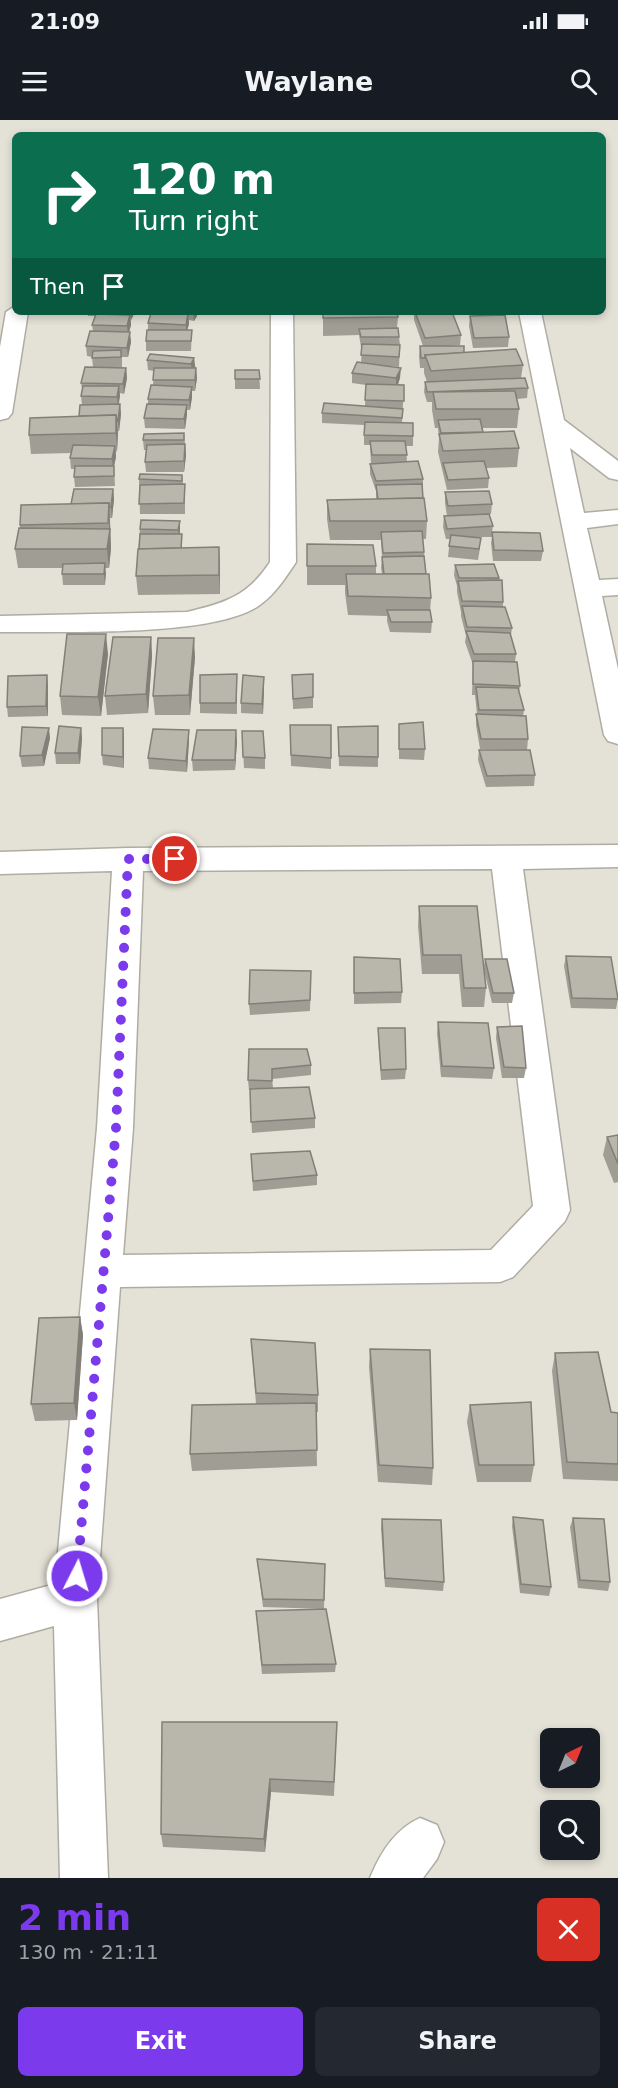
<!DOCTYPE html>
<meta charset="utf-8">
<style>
body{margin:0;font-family:"DejaVu Sans",sans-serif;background:#242831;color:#f1f3f6;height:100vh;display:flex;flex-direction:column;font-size:22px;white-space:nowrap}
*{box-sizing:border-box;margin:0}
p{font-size:20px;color:#9ea1a6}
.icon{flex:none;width:33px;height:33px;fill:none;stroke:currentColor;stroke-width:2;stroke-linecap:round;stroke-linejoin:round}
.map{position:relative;height:1758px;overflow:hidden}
.drawer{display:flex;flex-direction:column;background:#171b24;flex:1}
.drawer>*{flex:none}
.top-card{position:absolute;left:12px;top:12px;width:594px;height:183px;border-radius:9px;box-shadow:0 3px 9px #0003;background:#0b6e4f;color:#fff;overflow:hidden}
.needle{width:39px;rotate:43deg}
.tools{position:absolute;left:540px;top:1608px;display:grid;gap:12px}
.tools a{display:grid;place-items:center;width:60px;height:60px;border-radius:9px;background:#171b24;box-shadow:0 3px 9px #0003;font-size:30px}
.pin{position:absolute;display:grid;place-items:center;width:51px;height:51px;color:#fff;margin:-26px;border:3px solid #fff;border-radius:50%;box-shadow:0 2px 6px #0007}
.me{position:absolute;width:66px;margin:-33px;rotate:5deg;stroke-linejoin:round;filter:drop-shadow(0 0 4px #0008)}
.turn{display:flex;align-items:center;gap:21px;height:126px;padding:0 18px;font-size:27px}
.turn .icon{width:78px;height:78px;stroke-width:2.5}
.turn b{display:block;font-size:42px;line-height:51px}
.then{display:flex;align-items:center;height:57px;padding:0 18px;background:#0003;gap:12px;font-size:22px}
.round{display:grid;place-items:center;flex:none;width:63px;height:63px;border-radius:9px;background:#242831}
.summary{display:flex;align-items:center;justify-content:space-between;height:102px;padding:0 18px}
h1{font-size:36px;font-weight:800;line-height:45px;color:#7c3aed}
.button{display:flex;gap:12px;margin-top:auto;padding:12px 18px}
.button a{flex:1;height:69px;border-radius:9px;background:#7c3aed;color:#fff;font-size:24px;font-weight:800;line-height:69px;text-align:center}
.button a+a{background:#242831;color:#f1f3f6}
.status{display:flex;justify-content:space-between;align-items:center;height:42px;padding:0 30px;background:#171b24;direction:ltr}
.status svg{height:16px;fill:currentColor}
header{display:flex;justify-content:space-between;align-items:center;height:78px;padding:0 18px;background:#171b24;font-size:27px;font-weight:800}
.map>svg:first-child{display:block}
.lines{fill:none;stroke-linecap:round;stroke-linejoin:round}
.street-casing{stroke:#afaca2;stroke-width:3}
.street{fill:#fff;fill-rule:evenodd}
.wall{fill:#9f9d94}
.shaded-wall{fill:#827f78}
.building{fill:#b9b6ac;stroke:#827f78;stroke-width:1.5}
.route{stroke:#7c3aed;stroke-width:10;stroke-dasharray:0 18}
</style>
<div class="status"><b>21:09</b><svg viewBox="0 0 49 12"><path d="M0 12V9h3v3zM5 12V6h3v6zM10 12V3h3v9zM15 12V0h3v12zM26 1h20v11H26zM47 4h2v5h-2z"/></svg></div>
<header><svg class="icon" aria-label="menu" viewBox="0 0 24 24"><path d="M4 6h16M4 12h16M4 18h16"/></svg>Waylane<svg class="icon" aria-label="search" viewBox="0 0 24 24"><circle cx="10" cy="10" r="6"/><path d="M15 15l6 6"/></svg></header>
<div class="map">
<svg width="618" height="1758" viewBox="0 0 618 1758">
<rect width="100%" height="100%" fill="#e4e1d6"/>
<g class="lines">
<g class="street-casing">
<g id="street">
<path d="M15 186V192H28L12 293 8 298 0 300V227L6 192Z"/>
<path d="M271 192H293L296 442C286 457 276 473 261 484 218 518 59 511 0 512V496L187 492C225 483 248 476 270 442Z"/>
<path d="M519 192H541L564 300 618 341V360L609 358 570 328 584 393 618 390V404L587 408 599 460 618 459V475L602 476 618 549V624L608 621 604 615Z"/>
<path d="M618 725V747L523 749 570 1090 565 1101 513 1157 500 1162 120 1167 97 1479 108 1758H60L54 1506 0 1521V1479L55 1464 97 1008 112 751 0 754V732L128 728ZM492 749 533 1086 491 1130 123 1135 133 1008 143 751Z"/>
<path d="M420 1698 437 1705 444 1722 437 1739 423 1758H370C380 1733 395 1709 420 1698Z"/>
</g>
</g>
<use href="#street" class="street"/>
</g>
<g class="wall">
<path d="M88 192H135L131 200V205L129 212 131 222 128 237H122V247H102L126 248 127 258 124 274 120 273 119 284H120L121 294 119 311H118L117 331 116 332V337L114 346 115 366 75 367 74 357 75 349H71L70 338 71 333 31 334 29 315 79 296 82 285 81 276 82 269 81 263 93 247 92 237 87 236 86 226 93 211 92 205 95 196H88Z"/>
<path d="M153 192H196L197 196 194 201 189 200V204L187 210H192L191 231H146V221L148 210V203Z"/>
<path d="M323 192 398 197 397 208 399 217 400 225 399 247 389 246 400 258 398 265H404L402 303 413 316V326H406L407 342 423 359V378L427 401 426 419H423L426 454 431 478 430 491 432 502 431 513 390 512 387 501V496L348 495 345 473V465H307V424L376 446V454H382L381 448 382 437 381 420H330L327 399V380L376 379V371L370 354V344H371L370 325H364V305L322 303V293L365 286 366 265 352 263V253L361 243 362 227H361L359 215 323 216Z"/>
<path d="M414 192H458L452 193 461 215 460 225 449 226 464 233 523 245 521 258 528 268 527 278 517 279 519 289 517 308H482L483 312 519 328 517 347 486 348 489 358 488 368 447 370 438 332 439 318 438 308H435L432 290V282H427L424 272 425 262H427L424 253V248H420L419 236 420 226H423L414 200Z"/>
<path d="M470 196 509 217 508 227 473 228 469 206Z"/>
<path d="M194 238 197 258 195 271H192V277L190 290H187L185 309 145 308 144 298 148 284V279L153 265 154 251 148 250 147 240Z"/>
<path d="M235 250H259L260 269H235Z"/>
<path d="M184 313 186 335 184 352H146L145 342 146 330H144L143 320Z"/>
<path d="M182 355 183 364H185V394H140L139 359Z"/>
<path d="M113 369 114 379 112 398H110L111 428 109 448H105V465H63L62 454 63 448H18L15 429 20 408V405L71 384Z"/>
<path d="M445 372 492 384 491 394H489L493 406 492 412 543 431 541 441H493L491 423 492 417H480V428L478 440 448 437 450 419H446L443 407 444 396H447L445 383Z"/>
<path d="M180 401V414L182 428 220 446V474L138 475 136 456 140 409Z"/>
<path d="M455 445 499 458 503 482V487L512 508 511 515 516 534 515 542 520 566 519 572 524 590 523 596 528 619 527 630 480 629 476 605V594H477L475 575H472L473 545 465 522 466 516 461 496V492L457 472V466L454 455Z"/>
<path d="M151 517 152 536 148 593 107 595 105 576Z"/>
<path d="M108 534 101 596 62 595 60 576Z"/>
<path d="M195 537 190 595H155L153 576Z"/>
<path d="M237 554V594L200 593V583Z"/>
<path d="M313 554V588L293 589 292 555Z"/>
<path d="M47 555 48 566V596L8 597 7 587Z"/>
<path d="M264 568 263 594 241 593V583Z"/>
<path d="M399 604 425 629 424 640 399 639Z"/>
<path d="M290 605H331V649L291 646Z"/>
<path d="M338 607 378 637V647L339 646Z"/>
<path d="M81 608 82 618 80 644H56L55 633Z"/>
<path d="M123 608 124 619V648L103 645 102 635Z"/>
<path d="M242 611 265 638V649L244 648Z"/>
<path d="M50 618 44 646 22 647 20 636Z"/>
<path d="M189 620 187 652 149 649 148 638Z"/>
<path d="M237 621 235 650 193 651 192 640Z"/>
<path d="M479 630 535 655 534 666 486 667 478 640Z"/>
<path d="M419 786 484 846 485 839 514 873 512 883H492L485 854 486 868 484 887H462L459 854H422L418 806Z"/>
<path d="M566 836 618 879 616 889 571 888 564 846Z"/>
<path d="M354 837 402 872 401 883 354 884Z"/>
<path d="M311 851 310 891 250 895 249 884Z"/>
<path d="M438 902 494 948 492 959 441 957 437 913Z"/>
<path d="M497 907 526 948 524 958H502L496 918Z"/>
<path d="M378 908 406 949 405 959 381 960 378 918Z"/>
<path d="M249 929 311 945V955L272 959 273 968 315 998V1008L252 1013 250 970H249L248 960Z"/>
<path d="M618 1015V1062L614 1063 603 1035 607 1017Z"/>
<path d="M251 1034 317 1055V1065L253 1071Z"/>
<path d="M80 1197 83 1215 77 1300 35 1301 31 1284Z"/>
<path d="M251 1219 318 1275V1292H316L317 1346 192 1351 190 1334 256 1284Z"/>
<path d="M370 1229 433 1348 432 1365 378 1362 369 1247Z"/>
<path d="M555 1233 611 1292 618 1293V1361L563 1359 552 1251Z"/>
<path d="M470 1285 534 1345 531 1362H477L467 1302Z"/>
<path d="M513 1397 551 1467 549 1476 520 1473 512 1406Z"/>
<path d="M573 1398 610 1462 608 1471 578 1468 570 1407Z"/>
<path d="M382 1399 444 1462 443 1471 385 1467 381 1408Z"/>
<path d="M257 1439 325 1444 324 1489 263 1487Z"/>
<path d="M256 1491 336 1544 335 1552 262 1554Z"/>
<path d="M337 1602 334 1676 271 1672 265 1732 163 1727 161 1714Z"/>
</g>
<g class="shaded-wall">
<path d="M130 192H135L131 200Z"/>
<path d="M193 192H196L197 196 194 201Z"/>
<path d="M188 194 189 204 186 215V205Z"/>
<path d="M130 195 131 205 128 216 127 206Z"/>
<path d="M130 212 131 222 128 237 127 228Z"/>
<path d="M194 238 195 248 192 254 191 244Z"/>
<path d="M126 248 127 258 124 274 123 264Z"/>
<path d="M196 248 197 258 195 271V260Z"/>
<path d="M401 248 400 258 396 269V258Z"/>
<path d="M119 266 120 276 118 287 117 277Z"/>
<path d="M192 267V277L190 290 189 280Z"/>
<path d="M120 284 121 294 119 311 118 301Z"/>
<path d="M187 285V295L185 309 184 299Z"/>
<path d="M116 295 118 314 117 331 116 313Z"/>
<path d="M185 324 186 335 184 352V341Z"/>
<path d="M115 326 116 337 113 350 112 339Z"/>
<path d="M113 369 114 379 112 398 111 387Z"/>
<path d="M109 383 111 428 109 448 107 429 109 412Z"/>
<path d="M180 401V411L179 420 178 410Z"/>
<path d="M219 427 220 446V474L219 455Z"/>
<path d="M105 443 106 454 105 465 104 454Z"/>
<path d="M106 514 108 534 101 596 98 577Z"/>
<path d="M151 517 152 536 148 593 146 574Z"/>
<path d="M194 518 195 537 190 595 189 575Z"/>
<path d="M47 555 48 566V596L46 586Z"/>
<path d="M264 557V568L263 594 262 584Z"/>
<path d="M49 608 50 618 44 646 42 635Z"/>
<path d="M81 608 82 618 80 644 78 633Z"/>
<path d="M123 608 124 619V648L123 637Z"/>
<path d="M189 610V620L187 652 186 641Z"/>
<path d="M236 610 237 621 235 650V640Z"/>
<path d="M80 1197 83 1215 77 1300 74 1283Z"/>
<path d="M270 1659 271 1672 265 1732 264 1719Z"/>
</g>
<g class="building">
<path d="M323 192H397L398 197 323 198Z"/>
<path d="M415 192H452L461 215 425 218Z"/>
<path d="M151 193 188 194 186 205 148 203Z"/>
<path d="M96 194 130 195 127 206 92 205Z"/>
<path d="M505 195 509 217 474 218 470 196Z"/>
<path d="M398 208 399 217H361L359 209Z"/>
<path d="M147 210H192L191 221H146Z"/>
<path d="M90 211 130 212 127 228 86 226Z"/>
<path d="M362 224 400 225 399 237 361 235Z"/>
<path d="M420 226H464V233L425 235V238H421Z"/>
<path d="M516 229 523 245 431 251 425 235Z"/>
<path d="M121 230V237L92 238 93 231Z"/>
<path d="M150 234 194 238 191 244 147 240Z"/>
<path d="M357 242 401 248 396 258 352 253Z"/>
<path d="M85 247 126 248 123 264 81 263Z"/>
<path d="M154 248H196L195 260H153Z"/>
<path d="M235 250H259L260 259H235Z"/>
<path d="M525 258 528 268 427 272 425 262Z"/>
<path d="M366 264 404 265V281L365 280Z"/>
<path d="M151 265 192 267 189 280 148 279Z"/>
<path d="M83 266H119L117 277 81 276Z"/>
<path d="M515 271 519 289H436L433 272Z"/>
<path d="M324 283 403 289 402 298 322 293Z"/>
<path d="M120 284 118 301H117L116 295 79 296 80 285Z"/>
<path d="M147 284 187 285 184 299 144 298Z"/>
<path d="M116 295V313L29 315 30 298Z"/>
<path d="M480 299 483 312 441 313 438 300Z"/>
<path d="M365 302 413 303V316L364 315Z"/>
<path d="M514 311 519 328 443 331 439 314Z"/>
<path d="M184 313V320H143L144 314Z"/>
<path d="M370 321H405L407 335H372Z"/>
<path d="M185 324 184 341 145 342 147 325Z"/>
<path d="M73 325 115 326 112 339 70 338Z"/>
<path d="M418 341 423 359 376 361 370 344Z"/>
<path d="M484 341 489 358 448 360 443 343Z"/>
<path d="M75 346H114V356L74 357Z"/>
<path d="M140 354 182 355V361L139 359Z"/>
<path d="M185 364 184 383 139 384 140 365Z"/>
<path d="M422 364 423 378 378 379 376 365Z"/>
<path d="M74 369H113L111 387H109V383L71 384Z"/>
<path d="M489 371 492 384 448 386 445 372Z"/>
<path d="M424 378 427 401H330L327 380Z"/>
<path d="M109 383 108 403 20 405 21 385Z"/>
<path d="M489 394 493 406 447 409 444 396Z"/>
<path d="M141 400 180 401 178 410 140 409Z"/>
<path d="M19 408 110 409 107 429H15Z"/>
<path d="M422 411 424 432 383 433 381 412Z"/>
<path d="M492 412 540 413 543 431 494 430Z"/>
<path d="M140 414H182L181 428 139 429Z"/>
<path d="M451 415 481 418 479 429 449 426Z"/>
<path d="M307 424 373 425 376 446H307Z"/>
<path d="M219 427V455L136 456 138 429Z"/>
<path d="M424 436 426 454H384L382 437Z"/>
<path d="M105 443 104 454H62L63 444Z"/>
<path d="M494 444 499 458H459L455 445Z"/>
<path d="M346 454H429L431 478 348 476Z"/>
<path d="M502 460 503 482 462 481 458 461Z"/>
<path d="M462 486 505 487 512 508 467 507Z"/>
<path d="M387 490H430L432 502H391Z"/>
<path d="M466 511 510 513 516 534H474Z"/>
<path d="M67 514H106L98 577 60 576Z"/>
<path d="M113 517H151L146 574 105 576Z"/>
<path d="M158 518H194L189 575 153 576Z"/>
<path d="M473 541 517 542 520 566 473 564Z"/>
<path d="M237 554 236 583H200V555Z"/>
<path d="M313 554V577L293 579 292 555Z"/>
<path d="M47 555 46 586 7 587 8 556Z"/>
<path d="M243 555 264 557 262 584 241 583Z"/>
<path d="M476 567 518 568 524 590H479Z"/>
<path d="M476 594 526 596 528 619H481Z"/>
<path d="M423 602 425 629H399V604Z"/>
<path d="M290 605H331V638L291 635Z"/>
<path d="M59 606 81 608 78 633H55Z"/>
<path d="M378 606V637L339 636 338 607Z"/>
<path d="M22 607 49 608 42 635 20 636Z"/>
<path d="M102 608H123V637L102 635Z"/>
<path d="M153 609 189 610 186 641 148 638Z"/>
<path d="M197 610H236L235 640H192Z"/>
<path d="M242 611H263L265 638 243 637Z"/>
<path d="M479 630H530L535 655 487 656Z"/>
<path d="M419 786H477L486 868H464L461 835H423Z"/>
<path d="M566 836 611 837 618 879 572 878Z"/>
<path d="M354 837 400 839 402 872 354 873Z"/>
<path d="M485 839H507L514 873H493Z"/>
<path d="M250 850 311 851 310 880 249 884Z"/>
<path d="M438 902 488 903 494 948 442 946Z"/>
<path d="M522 906 526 948 504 947 497 907Z"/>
<path d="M378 908H405L406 949 381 950Z"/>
<path d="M249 929H307L311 945 272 949V961L248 960Z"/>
<path d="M309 967 315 998 251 1002 250 969Z"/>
<path d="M618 1015V1044L607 1017Z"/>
<path d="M310 1031 317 1055 253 1061 251 1034Z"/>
<path d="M80 1197 74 1283 31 1284 39 1198Z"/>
<path d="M251 1219 315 1223 318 1275 256 1273Z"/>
<path d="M370 1229 430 1230 433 1348 379 1345Z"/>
<path d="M598 1232 611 1292 618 1293V1344L567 1342 555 1233Z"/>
<path d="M531 1282 534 1345H479L470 1285Z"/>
<path d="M316 1283 317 1330 190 1334 192 1285Z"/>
<path d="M513 1397 543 1400 551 1467 521 1464Z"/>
<path d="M573 1398 604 1399 610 1462 580 1460Z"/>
<path d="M382 1399 441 1400 444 1462 385 1458Z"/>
<path d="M257 1439 325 1444 324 1480 263 1479Z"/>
<path d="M326 1489 336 1544 262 1545 256 1491Z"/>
<path d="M162 1602H337L334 1662 270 1659 264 1719 161 1714Z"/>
</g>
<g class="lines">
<path class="route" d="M77 1456 116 1008 128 739H175"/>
</g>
</svg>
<div class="tools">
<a><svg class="needle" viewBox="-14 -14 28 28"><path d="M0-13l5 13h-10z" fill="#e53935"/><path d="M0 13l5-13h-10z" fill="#9ea1a6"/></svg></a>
<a><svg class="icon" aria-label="search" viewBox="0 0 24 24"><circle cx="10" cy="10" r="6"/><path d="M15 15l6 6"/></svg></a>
</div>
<div class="pin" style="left:175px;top:739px;background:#d93025"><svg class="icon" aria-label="arrive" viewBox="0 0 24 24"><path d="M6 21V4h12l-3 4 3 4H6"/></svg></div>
<svg class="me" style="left:77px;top:1456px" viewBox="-20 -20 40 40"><circle r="17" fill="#7c3aed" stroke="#fff" stroke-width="3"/><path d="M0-11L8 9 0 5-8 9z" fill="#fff"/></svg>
<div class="top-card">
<div class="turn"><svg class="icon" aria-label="right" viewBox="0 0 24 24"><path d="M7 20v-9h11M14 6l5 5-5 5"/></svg><div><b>120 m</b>Turn right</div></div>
<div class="then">Then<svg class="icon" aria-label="arrive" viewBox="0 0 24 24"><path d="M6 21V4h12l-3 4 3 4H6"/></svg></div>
</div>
</div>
<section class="drawer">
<div class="summary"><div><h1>2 min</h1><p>130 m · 21:11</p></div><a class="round" style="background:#d93025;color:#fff"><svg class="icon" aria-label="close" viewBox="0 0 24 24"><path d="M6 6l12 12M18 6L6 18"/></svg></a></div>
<div class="button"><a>Exit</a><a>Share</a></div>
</section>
